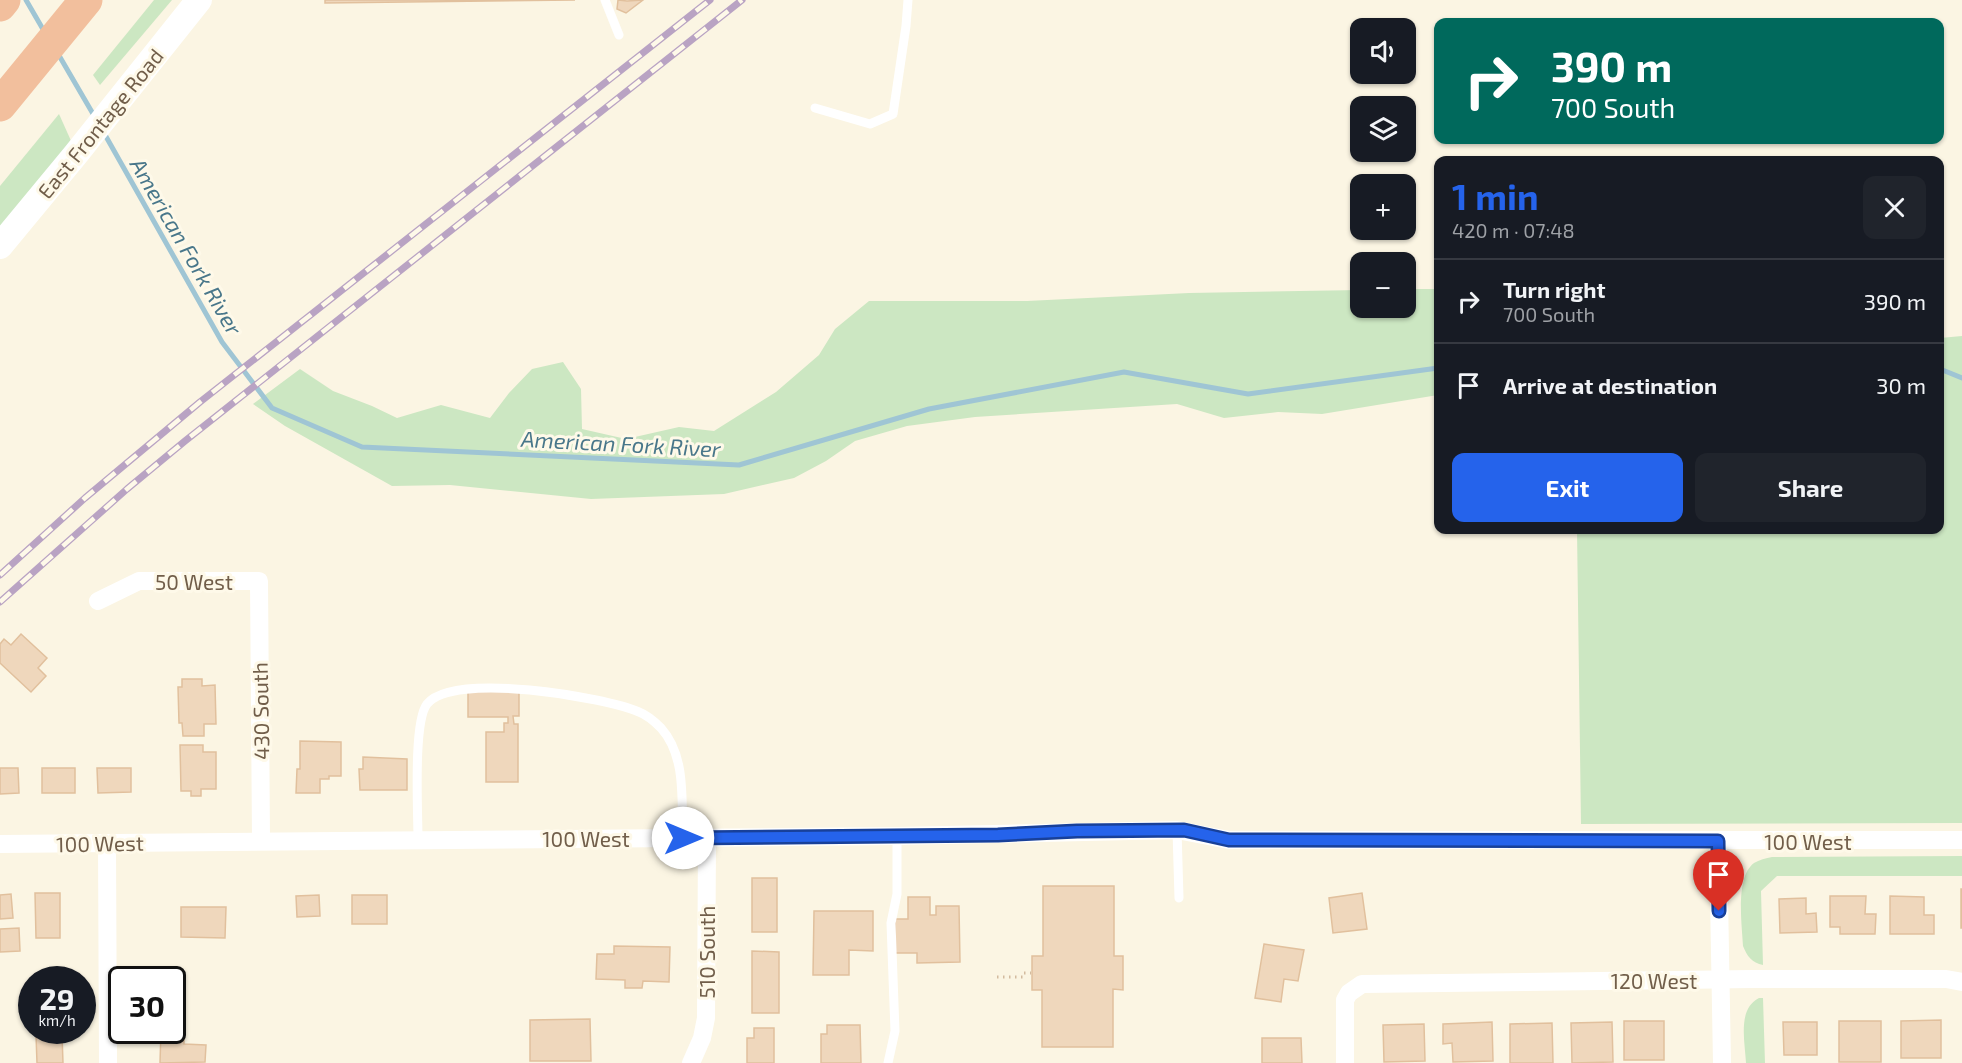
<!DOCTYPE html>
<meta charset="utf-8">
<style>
body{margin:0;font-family:"Exo 2",sans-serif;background:#20242c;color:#f1f3f6;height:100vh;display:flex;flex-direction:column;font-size:22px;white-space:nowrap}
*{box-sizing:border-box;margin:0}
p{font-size:20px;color:#9ea1a6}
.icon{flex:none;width:33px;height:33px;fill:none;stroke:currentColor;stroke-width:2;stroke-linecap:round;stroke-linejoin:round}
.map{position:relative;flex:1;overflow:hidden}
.side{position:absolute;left:1434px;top:156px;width:510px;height:378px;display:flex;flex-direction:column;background:#171b24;border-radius:12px;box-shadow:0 2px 4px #0004}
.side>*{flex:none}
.banner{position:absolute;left:1434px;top:18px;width:510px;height:126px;border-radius:12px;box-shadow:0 2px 4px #0004;background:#00695c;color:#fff;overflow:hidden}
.fabs{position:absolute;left:1350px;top:18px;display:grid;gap:12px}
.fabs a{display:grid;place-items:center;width:66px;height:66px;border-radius:12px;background:#171b24;box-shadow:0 2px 4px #0004;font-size:30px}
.speed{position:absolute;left:18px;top:966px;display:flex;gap:12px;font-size:30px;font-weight:700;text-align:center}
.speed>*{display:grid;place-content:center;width:78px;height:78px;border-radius:50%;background:#171b24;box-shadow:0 2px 4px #0004;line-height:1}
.speed small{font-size:15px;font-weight:400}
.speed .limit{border:3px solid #111;border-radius:9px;background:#fff;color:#111}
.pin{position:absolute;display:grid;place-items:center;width:51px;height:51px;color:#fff;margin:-62px -26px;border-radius:50% 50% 50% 0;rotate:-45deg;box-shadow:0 0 6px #0007}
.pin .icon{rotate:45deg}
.me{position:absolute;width:66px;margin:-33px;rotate:90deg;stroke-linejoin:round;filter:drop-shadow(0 0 4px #0008)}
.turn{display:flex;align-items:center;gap:21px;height:126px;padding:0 18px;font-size:27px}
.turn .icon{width:78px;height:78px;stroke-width:2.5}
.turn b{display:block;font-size:42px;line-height:51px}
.round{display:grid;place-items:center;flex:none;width:63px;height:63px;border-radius:12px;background:#20242c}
.overview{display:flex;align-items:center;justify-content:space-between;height:102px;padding:0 18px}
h1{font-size:36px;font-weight:700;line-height:45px;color:#2563eb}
.primary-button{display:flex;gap:12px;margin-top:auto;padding:12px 18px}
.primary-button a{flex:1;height:69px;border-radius:12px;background:#2563eb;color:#fff;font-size:24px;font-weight:700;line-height:69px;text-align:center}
.primary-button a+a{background:#20242c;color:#f1f3f6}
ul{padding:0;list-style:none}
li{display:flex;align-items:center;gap:18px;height:84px;padding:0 18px;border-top:2px solid #363941}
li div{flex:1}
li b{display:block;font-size:22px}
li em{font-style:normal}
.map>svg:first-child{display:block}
.green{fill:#cce7c2}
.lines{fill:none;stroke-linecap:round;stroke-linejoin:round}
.stream{stroke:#9fc5d4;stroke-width:5}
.building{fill:#efd7bc;stroke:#e1c09d;stroke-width:1.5}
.path{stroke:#d3bb9f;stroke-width:3;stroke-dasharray:1.5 4.5;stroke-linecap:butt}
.lane{stroke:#fff;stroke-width:9}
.street{stroke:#fff;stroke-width:18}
.secondary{stroke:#fff;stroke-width:26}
.highway{stroke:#f2bf9d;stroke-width:33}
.rail-casing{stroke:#b9a3c3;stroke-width:7}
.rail{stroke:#fef9e9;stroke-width:4.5;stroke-dasharray:14;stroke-linecap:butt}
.route-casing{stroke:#184099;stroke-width:15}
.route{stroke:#2563eb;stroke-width:10}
.labels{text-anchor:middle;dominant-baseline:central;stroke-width:6;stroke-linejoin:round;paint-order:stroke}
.street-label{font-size:21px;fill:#715e4a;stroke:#fef9e9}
.water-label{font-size:22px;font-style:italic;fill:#49778a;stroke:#fef9e9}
</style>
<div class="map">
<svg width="1962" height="1063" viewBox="0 0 1962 1063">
<rect width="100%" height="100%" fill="#fbf5e3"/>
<g class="green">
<path d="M154 0H172L100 85 93 75Z"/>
<path d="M59 114 72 143 0 232V186Z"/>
<path d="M1406 289H1438V395L1322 414 1278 412 1224 418 1177 404 975 417 907 426 855 441 826 461 794 478 724 494 591 499 450 485 392 486 285 426 253 404 300 369 333 391 372 406 397 418 441 405 490 418 509 393 532 369 563 362 581 389 582 429 626 439 679 427 714 431 776 392 819 355 835 329 869 301H1027L1189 293 1360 290V308H1406Z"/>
<path d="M1962 336V823L1581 824 1577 530H1940V338Z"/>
<path d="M1962 856V876H1777L1761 891 1763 965C1752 963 1747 956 1743 946 1742 925 1735 877 1754 863 1759 860 1766 858 1772 857Z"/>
<path d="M1759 998H1763L1765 1063H1746C1745 1042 1737 1009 1759 998Z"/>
</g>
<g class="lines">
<g class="stream">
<path d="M26 0 44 31"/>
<path d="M57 52 96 119"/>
<path d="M104 133 222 342 272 408 362 447 739 465 929 409 1124 372 1248 394 1438 368"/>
<path d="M1940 369 1962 378"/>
</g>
</g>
<g class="building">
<path d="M325 0H575L325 3Z"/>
<path d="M618 0 627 1 643 0 626 13 617 9Z"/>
<path d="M21 634 47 658 38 668 46 676 31 692 0 663V644L4 639 11 645Z"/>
<path d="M182 679H202V686L215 685 216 724H204V736H183L182 723H179L178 687H182Z"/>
<path d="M468 690H519V716H513L514 724H518V782H486V732H504V723H508V717H468Z"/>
<path d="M300 741 341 742V776H329V779H320V793H296L297 769H300Z"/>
<path d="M180 745H203V752H216V789H201V796H191V791H181Z"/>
<path d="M363 757 407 759V790H360L359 769H363Z"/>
<path d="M0 768H18L19 793 0 794Z"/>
<rect x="42" y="768" width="33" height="25"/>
<path d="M97 768H131V792L98 793Z"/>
<rect x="752" y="878" width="25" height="54"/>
<path d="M1043 886H1114V956H1123V990L1113 989V1047H1042V990H1032V956H1043Z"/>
<rect x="1961" y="889" width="1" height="39"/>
<path d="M35 893H60V938H36Z"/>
<path d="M1362 893 1367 929 1333 933 1329 898Z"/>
<path d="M11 894 13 918 0 919V895Z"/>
<path d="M319 895 320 916 297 917 296 896Z"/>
<rect x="352" y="895" width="35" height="29"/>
<path d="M1830 896H1866L1865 914H1876L1875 934H1840V927H1830Z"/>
<path d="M1890 896 1924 897V915H1934V934H1890Z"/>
<path d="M908 897H930V915H936V906H959L960 962 917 963V953H895V919H908Z"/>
<path d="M1806 898V914L1816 913 1817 932 1780 933 1779 899Z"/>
<path d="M181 907H226L225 938 181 937Z"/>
<path d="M814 911H873V951L849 950V975H813Z"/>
<path d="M19 928 20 951 0 952V929Z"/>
<path d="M1264 944 1304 950 1298 981 1284 979 1281 1002 1255 998Z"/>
<path d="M614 946 670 947 669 982 643 981 642 988H625V980L596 979 597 954H614Z"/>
<path d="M752 951 779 952V1013H752Z"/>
<path d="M57 976V980H37V977Z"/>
<path d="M590 1019 591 1061H530V1020Z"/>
<path d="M1941 1020V1058H1901V1021Z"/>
<rect x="1624" y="1021" width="40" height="39"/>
<rect x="1839" y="1021" width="42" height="41"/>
<path d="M1492 1022 1493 1061 1453 1062 1452 1043 1443 1044V1024Z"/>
<path d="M1612 1022 1613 1062 1572 1063 1571 1023Z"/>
<path d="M1783 1022H1817V1055H1784Z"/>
<path d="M1552 1023 1553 1063H1510V1024Z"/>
<path d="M1424 1024 1425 1061 1384 1062 1383 1025Z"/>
<path d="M827 1025H860L861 1063H821V1034H827Z"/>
<path d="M172 1028H184V1044L206 1045 205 1062 160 1063 161 1030H172Z"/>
<path d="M754 1028H774V1063H747V1038H754Z"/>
<path d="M62 1034 63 1063H37L36 1035Z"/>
<path d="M1262 1038H1301L1302 1063H1262Z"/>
</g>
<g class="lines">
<g class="path">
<path d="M1024 973H1031"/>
<path d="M997 977H1023"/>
</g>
<g class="lane">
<path d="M605 0 619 35"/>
<path d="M815 108 870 124 893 114 906 26 908 0"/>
<path d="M1177 830 1179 898"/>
<path d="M418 839C418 812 413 722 427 704 453 671 604 697 639 712 647 715 656 723 661 728 687 757 681 802 683 838"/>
<path d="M888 1063 895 1031 891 923 897 894V836"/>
</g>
<g class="street">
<path d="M98 601 139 581H259L261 840"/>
<path d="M1718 841 1722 1063"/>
<path d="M107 843 108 1063"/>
<path d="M0 844 897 836 1177 830 1229 840H1962"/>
<path d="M691 1063 702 1038 706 1018 707 838"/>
<path d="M1345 1063V1000L1349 993 1362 984 1752 979H1946L1962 982"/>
</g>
<path class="secondary" d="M0 246 76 154 199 0"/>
<g class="highway">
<path d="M0 5 4 0"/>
<path d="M0 105 86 0"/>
</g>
<g class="rail-casing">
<g id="rail">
<path d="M0 575 85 498 200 402 710 0"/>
<path d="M0 602 127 489 185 441 742 0"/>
</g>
</g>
<use href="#rail" class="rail"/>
</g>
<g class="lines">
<g class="route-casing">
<path id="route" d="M683 838 998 835 1077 831 1184 830 1229 840 1718 841 1719 911"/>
</g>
<use href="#route" class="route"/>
</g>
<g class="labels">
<g class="street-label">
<text transform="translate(100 123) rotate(-51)">East Frontage Road</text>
<text x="194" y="581">50 West</text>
<text transform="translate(260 711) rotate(-91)">430 South</text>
<text x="586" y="838">100 West</text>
<text x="1808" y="841">100 West</text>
<text transform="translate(100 843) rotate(-1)">100 West</text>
<text transform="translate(706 952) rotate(-90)">510 South</text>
<text x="1654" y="980">120 West</text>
</g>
<g class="water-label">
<text transform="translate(187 246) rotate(60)">American Fork River</text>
<text transform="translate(621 443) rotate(3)">American Fork River</text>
</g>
</g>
</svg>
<div class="fabs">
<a><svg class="icon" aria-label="sound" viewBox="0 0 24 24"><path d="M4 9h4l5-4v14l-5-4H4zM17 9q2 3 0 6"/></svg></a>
<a><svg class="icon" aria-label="layers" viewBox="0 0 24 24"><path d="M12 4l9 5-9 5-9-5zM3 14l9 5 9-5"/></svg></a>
<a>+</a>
<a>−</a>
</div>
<div class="speed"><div>29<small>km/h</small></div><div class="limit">30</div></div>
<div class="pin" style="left:1719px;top:911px;background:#d93025"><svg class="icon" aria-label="arrive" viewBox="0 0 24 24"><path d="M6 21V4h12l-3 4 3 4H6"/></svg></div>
<svg class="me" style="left:683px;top:838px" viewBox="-20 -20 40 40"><circle r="19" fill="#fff"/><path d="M0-13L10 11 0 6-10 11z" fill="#2563eb"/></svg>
<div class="banner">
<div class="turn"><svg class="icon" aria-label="right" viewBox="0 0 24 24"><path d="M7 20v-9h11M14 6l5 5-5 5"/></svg><div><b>390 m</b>700 South</div></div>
</div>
<section class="side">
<div class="overview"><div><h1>1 min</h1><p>420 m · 07:48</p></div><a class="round"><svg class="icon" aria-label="close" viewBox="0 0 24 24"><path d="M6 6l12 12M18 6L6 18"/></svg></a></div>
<ul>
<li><svg class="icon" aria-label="right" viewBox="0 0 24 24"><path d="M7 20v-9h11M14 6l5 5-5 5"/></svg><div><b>Turn right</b><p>700 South</p></div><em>390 m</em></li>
<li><svg class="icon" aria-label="arrive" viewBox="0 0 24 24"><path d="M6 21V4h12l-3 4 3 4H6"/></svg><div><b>Arrive at destination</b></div><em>30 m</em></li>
</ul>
<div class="primary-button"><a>Exit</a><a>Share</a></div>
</section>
</div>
